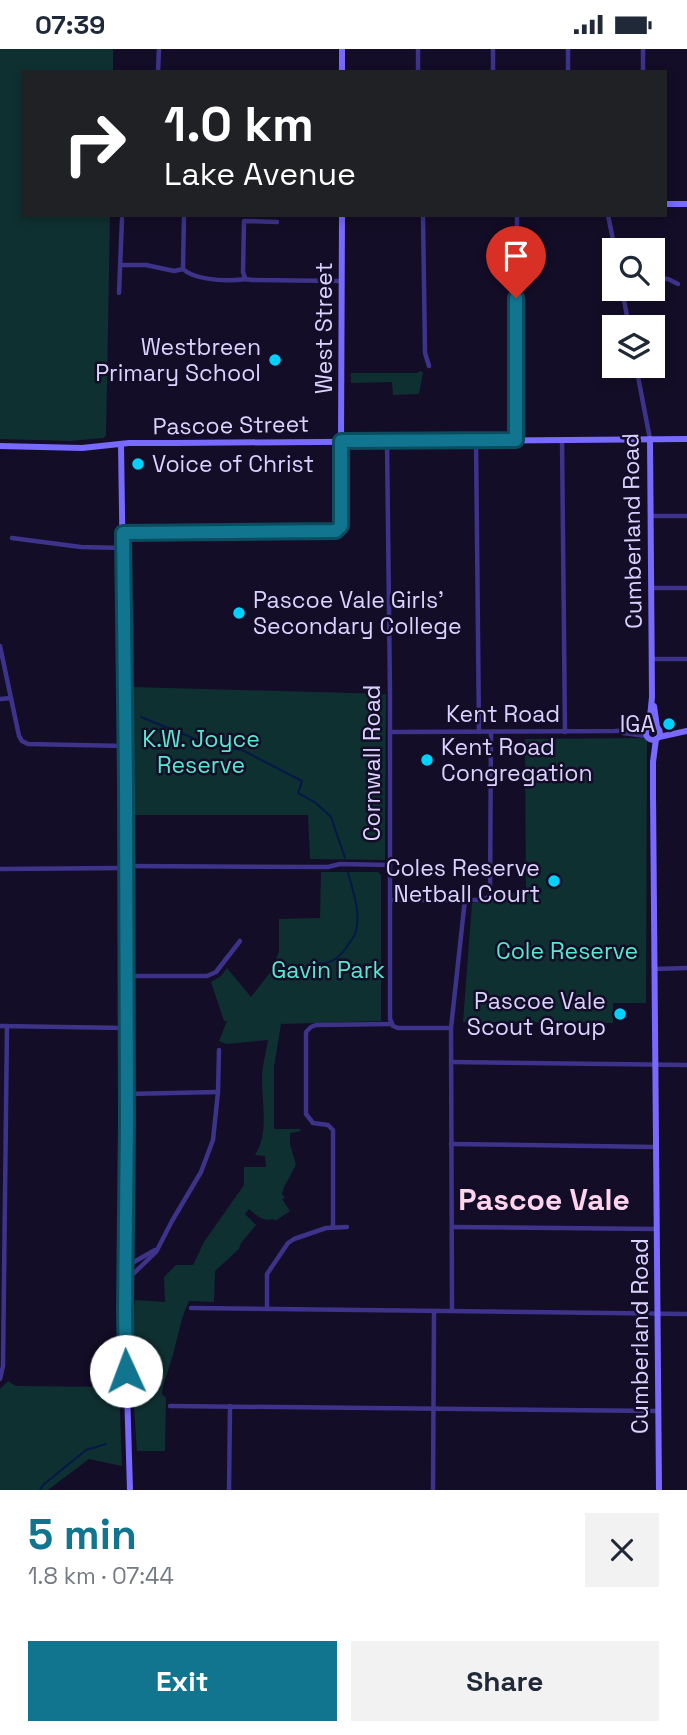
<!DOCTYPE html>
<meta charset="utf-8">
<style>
body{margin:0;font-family:"Space Grotesk",sans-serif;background:#f2f2f3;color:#1f2937;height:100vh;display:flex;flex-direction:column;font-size:26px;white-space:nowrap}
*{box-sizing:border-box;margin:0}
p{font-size:23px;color:#747a83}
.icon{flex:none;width:38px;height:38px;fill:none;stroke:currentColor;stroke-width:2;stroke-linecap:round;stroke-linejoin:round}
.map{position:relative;height:1441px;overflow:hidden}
.details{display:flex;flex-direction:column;background:#fff;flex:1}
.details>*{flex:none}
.hud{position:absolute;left:21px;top:21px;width:646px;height:147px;border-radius:0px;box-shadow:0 4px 10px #0003;background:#202124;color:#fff;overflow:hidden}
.fabs{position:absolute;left:602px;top:189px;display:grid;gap:14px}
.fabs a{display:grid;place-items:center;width:63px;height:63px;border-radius:0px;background:#fff;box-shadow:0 4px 10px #0003;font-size:35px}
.pin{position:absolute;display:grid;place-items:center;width:60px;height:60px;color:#fff;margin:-72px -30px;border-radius:50% 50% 50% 0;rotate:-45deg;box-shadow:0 0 7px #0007}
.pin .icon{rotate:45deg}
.me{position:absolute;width:77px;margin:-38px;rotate:358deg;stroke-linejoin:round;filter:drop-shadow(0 0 5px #0008)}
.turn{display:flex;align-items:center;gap:24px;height:147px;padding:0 28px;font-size:32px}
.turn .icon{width:91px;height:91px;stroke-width:2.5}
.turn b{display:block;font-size:49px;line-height:60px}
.round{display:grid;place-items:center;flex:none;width:74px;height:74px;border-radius:0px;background:#f2f2f3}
.head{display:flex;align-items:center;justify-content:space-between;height:119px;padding:0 28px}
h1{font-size:42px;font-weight:700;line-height:52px;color:#117590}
.cta{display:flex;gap:14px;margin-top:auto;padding:14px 28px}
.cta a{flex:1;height:80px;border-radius:0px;background:#117590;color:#fff;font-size:28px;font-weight:700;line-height:80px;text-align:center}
.cta a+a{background:#f2f2f3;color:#1f2937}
.status{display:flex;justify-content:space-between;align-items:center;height:49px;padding:0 35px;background:#fff;direction:ltr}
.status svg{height:19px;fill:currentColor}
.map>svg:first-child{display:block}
.green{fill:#0f3031}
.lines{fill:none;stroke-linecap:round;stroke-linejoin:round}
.stream{stroke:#051847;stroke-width:2}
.street{stroke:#3d338a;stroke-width:4.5}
.secondary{stroke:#7869ff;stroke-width:6}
.route-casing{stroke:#0b4c5e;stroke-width:18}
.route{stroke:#117590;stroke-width:12}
.poi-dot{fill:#00d2fd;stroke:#130d27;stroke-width:2.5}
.labels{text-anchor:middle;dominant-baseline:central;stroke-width:5;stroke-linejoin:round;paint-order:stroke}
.street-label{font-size:23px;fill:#dbd2ff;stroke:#130d27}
.poi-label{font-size:23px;fill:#dbd2ff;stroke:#130d27;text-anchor:end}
.park-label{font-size:23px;fill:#53eacf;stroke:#130d27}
.district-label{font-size:30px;font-weight:bold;fill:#ffd4ec;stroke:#130d27}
</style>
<div class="status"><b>07:39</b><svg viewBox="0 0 49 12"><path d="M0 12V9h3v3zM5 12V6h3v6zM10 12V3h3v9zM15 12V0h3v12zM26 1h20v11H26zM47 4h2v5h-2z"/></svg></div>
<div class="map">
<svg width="687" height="1441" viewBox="0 0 687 1441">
<rect width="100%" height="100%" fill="#130d27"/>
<g class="green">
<path d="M0 0H113V23H23V166H110L106 387 103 389 71 392 0 390Z"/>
<path d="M421 322 423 324 419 345 393 346 392 333 351 334V324H417Z"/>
<path d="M132 638 386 645 385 811 310 810 308 766H133Z"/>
<path d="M647 689 646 954H613V974L463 973 472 854 489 853 499 844 526 845 525 690Z"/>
<path d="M321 823H378L381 826V972L281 975 274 1018V1080H300L301 1082 290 1084V1095L296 1116 284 1138 282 1145 285 1149 282 1150 290 1162 275 1172 274 1170C263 1173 257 1167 249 1160L245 1165 256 1176 241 1194 239 1200 215 1222 214 1253 189 1252C179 1273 178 1291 171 1312 168 1324 163 1333 162 1345L166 1349 165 1402H137L133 1344 132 1271 135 1251 165 1253 164 1228 176 1216H193L204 1193 244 1136V1118H266L265 1107 255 1106C269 1084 262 1056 262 1030 262 1017 266 1004 268 991L226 995 219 992 227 972H224L211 933 221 927 227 919 251 948 272 921 279 902V870L320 869Z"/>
<path d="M8 1332 16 1337 119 1338 122 1417 89 1410 48 1441H0V1340Z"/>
</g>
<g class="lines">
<g class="stream">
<path d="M141 668 210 696 242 701 302 732 298 744 316 754 331 768 345 809"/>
<path d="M318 915C331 914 338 910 346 899 348 895 353 890 355 885 362 867 353 842 348 824"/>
<path d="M40 1441 43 1436 86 1401 106 1395"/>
</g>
<g class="street">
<path d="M418 0V23"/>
<path d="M493 0V23"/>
<path d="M643 0V23"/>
<path d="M158 23 159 0"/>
<path d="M568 23V0"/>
<path d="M423 166 425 304 429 317"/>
<path d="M608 166 615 201"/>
<path d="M120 216H146L174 222 183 220C193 230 221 232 235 231 242 231 245 229 252 231L342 232"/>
<path d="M183 220 184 166"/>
<path d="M245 229 243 223 244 172 277 173"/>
<path d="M653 229 668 230 678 235"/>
<path d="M622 240 629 278"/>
<path d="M119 244 122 170"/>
<path d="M636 317 650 390"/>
<path d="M476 391 479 683"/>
<path d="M516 391 517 166"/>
<path d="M562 391 565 683"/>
<path d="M387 392 390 645V970L393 977 398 979H451"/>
<path d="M651 467H687"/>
<path d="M123 484 336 482 340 479 341 474V392"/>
<path d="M12 489 81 498 123 499"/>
<path d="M651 539H687"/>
<path d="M0 597 19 687 22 692 28 695 125 697"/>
<path d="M652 610H687"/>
<path d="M0 650 11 649"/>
<path d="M390 683 615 682 647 680"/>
<path d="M623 684 646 687"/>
<path d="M126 817 328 818 340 815 390 816"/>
<path d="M0 820 126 819"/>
<path d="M390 851H483L490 847 491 683"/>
<path d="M655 920 687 919"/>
<path d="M126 927H207L216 923 240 892"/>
<path d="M0 977 126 979"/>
<path d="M451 1013 687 1016"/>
<path d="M126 1045 218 1043"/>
<path d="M451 1095 656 1098"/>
<path d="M333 1178V1081L328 1076 313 1074 306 1065V983L311 978 316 976 391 975"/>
<path d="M452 1178 657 1180"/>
<path d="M125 1218 155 1201"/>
<path d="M125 1228 132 1226 156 1203 172 1172 201 1123 213 1091 218 1043 219 1001"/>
<path d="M191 1259 687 1265"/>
<path d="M267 1260V1225L288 1194 294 1190 326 1179 347 1178"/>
<path d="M452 1262 451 979 465 850"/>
<path d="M0 1330 3 1317 7 977"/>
<path d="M170 1357 658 1362"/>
<path d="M229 1441 230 1357"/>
<path d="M433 1441 434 1262"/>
</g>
<g class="secondary">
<path d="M342 0V23"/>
<path d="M665 155H687"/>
<path d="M341 392 342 166"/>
<path d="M121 395 126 732V1074L125 1275 130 1441"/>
<path d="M0 397 82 399 129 394H174L687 390"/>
<path d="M654 657 657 678"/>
<circle cx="653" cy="684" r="7"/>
<path d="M649 678 652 648 650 390"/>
<path d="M659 688 687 682"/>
<path d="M656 690 653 713V745L659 1441"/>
</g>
</g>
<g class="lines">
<g class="route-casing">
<path id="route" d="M126 1322 125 1261 127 1074 126 732 123 484 336 482 341 477V392L516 391V249"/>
</g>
<use href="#route" class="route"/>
</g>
<g class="poi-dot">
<circle cx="275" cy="311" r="7"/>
<circle cx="138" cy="415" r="7"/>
<circle cx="239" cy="564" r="7"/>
<circle cx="669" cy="675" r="7"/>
<circle cx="427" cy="711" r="7"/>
<circle cx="554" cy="832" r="7"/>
<circle cx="620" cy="965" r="7"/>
</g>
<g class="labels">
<g class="street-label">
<text transform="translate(324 279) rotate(-90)">West Street</text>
<text transform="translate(231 376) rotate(-1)">Pascoe Street</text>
<text transform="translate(632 482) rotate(-91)">Cumberland Road</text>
<text x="503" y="665">Kent Road</text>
<text transform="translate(372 714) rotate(-90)">Cornwall Road</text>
<text transform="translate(640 1287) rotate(-90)">Cumberland Road</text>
</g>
<g class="poi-label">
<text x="261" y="298">Westbreen<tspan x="261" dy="26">Primary School</tspan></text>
<text x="152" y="415" text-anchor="start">Voice of Christ</text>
<text x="253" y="551" text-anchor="start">Pascoe Vale Girls'<tspan x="253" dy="26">Secondary College</tspan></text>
<text x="655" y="675">IGA</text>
<text x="441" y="698" text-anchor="start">Kent Road<tspan x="441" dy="26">Congregation</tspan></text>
<text x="540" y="819">Coles Reserve<tspan x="540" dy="26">Netball Court</tspan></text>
<text x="606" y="952">Pascoe Vale<tspan x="606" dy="26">Scout Group</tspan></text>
</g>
<g class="park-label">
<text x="201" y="690">K.W. Joyce<tspan x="201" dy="26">Reserve</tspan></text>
<text x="567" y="902">Cole Reserve</text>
<text x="328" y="921">Gavin Park</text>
</g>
<g class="district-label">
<text x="544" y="1150">Pascoe Vale</text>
</g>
</g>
</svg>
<div class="fabs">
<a><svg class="icon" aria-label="search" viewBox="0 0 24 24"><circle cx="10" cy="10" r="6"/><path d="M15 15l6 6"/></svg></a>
<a><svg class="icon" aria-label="layers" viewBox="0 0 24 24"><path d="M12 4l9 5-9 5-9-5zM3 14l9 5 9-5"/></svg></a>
</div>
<div class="pin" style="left:516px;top:249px;background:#d93025"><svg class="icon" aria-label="arrive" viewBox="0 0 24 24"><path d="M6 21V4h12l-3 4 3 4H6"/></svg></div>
<svg class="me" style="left:126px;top:1322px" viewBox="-20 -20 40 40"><circle r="19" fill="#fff"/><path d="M0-13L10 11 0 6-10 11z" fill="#117590"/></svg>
<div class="hud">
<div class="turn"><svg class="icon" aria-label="right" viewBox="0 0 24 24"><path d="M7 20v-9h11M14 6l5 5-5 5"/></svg><div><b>1.0 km</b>Lake Avenue</div></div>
</div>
</div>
<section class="details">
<div class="head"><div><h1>5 min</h1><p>1.8 km · 07:44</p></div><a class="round"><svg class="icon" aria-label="close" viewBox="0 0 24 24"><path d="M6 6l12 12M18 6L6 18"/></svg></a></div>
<div class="cta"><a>Exit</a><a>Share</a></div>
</section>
